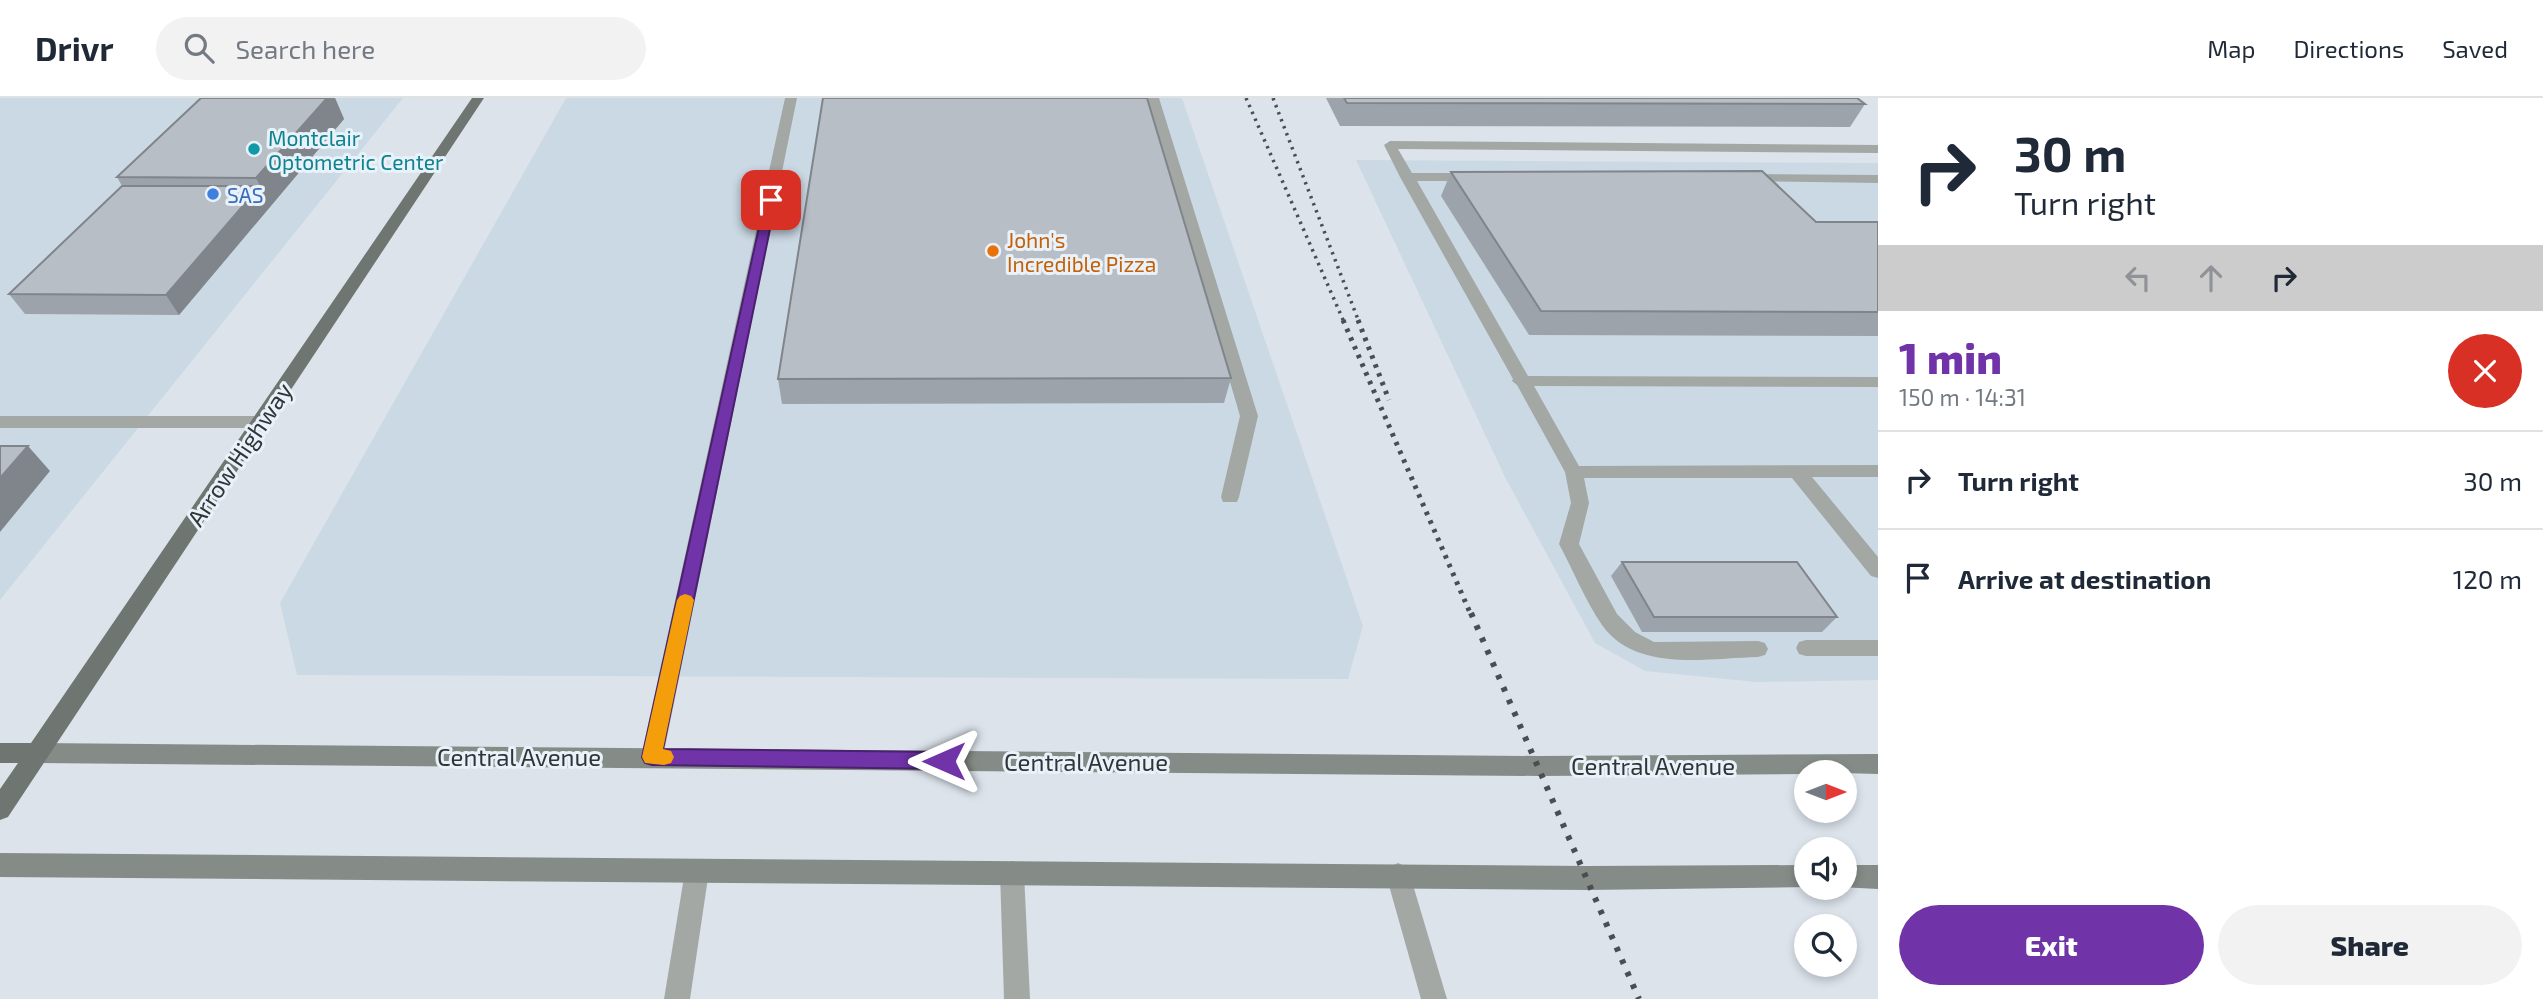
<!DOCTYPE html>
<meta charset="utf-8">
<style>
body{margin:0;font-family:"Exo 2",sans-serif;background:#f2f2f3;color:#1f2937;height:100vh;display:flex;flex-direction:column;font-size:26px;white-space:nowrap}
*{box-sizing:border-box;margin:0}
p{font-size:23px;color:#747a83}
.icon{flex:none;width:38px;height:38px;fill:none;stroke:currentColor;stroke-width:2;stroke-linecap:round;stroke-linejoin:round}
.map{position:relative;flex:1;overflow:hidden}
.drawer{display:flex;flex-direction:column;background:#fff;width:665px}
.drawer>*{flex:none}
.hud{background:#fff;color:#1f2937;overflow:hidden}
.needle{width:46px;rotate:90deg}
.tools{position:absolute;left:1794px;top:662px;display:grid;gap:14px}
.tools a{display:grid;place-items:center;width:63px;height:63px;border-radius:50%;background:#fff;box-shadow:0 4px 10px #0003;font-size:35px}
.pin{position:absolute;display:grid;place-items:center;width:60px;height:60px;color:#fff;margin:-30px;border-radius:14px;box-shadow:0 4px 10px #0006}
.me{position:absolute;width:77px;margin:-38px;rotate:270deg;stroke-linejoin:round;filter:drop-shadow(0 0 5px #0008)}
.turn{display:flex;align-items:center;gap:24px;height:147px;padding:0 21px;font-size:32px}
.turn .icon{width:91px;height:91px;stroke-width:2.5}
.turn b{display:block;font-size:49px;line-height:60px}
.lanes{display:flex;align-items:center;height:66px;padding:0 21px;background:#0003;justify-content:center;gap:35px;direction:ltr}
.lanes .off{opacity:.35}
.round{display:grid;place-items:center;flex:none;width:74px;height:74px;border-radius:37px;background:#f2f2f3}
.summary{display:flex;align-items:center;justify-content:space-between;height:119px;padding:0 21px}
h1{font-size:42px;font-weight:800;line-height:52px;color:#7033a8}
.action{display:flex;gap:14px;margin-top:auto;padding:14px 21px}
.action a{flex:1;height:80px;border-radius:42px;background:#7033a8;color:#fff;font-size:28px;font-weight:800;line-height:80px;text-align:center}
.action a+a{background:#f2f2f3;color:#1f2937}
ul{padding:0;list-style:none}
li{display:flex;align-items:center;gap:21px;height:98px;padding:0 21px;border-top:2px solid #e0e1e3}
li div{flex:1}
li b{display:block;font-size:26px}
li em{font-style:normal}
header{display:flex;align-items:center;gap:42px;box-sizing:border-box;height:98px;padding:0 35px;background:#fff;border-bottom:2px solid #e0e1e3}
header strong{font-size:33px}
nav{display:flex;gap:38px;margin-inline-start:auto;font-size:24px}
.search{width:490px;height:63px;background:#f2f2f3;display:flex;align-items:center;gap:18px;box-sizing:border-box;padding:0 24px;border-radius:38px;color:#747a83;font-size:26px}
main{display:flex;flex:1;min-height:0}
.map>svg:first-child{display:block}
.built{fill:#cbd9e5}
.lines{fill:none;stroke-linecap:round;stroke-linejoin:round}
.service{fill:#a4a8a5;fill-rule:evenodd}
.secondary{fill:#858b87;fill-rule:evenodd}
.primary{fill:#6f7671;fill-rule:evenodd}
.rail-far2{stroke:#4a4e52;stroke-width:3.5;stroke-dasharray:2.5 5;stroke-linecap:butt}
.rail-far1{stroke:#4a4e52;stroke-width:5;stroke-dasharray:3.5 6;stroke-linecap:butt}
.rail{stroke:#4a4e52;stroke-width:6;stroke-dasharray:4.5 9;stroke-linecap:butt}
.wall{fill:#9da3aa}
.shaded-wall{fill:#80858b}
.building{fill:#b7bec6;stroke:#80858b;stroke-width:2}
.route{fill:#7033a8;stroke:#49216d;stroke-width:2}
.slow{fill:#f59e0b}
.culture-dot{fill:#0f9aa8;stroke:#e9f1f9;stroke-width:2.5}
.shop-dot{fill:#3f7fe0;stroke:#e9f1f9;stroke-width:2.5}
.food-dot{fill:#e8710a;stroke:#e9f1f9;stroke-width:2.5}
.labels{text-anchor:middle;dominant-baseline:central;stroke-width:6;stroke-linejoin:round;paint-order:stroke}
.far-culture-label{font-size:21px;fill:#0d838f;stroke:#e9f1f9;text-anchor:start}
.far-shop-label{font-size:21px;fill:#366cbe;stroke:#e9f1f9;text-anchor:start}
.far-food-label{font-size:21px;fill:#c56008;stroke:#e9f1f9;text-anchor:start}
.street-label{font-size:24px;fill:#323538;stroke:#e9f1f9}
</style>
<header>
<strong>Drivr</strong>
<div class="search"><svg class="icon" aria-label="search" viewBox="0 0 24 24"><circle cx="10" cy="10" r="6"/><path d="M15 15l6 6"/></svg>Search here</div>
<nav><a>Map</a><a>Directions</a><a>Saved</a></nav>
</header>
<main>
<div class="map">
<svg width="1878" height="901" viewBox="0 0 1878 901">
<rect width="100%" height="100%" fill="#dce3eb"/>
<g class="built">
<path d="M0 0H403L0 502Z"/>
<path d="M566 0H1182L1363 528 1348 581 297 577 280 505Z"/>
<path d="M1356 62 1878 65V582L1756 584 1645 573 1595 545 1506 381Z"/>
</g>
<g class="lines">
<g class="service">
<path d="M785 0H797L663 659 660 666 652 669 644 666 641 659Z"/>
<path d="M1147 0H1159L1258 318 1239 399 1237 404H1223L1221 399 1240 318Z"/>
<path d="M1390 43 1878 47V55L1398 51 1412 75H1473L1480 79 1473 83H1417L1528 278 1878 279V289L1534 288 1579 368 1878 367V379H1812L1878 459V480L1871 478 1792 380H1584L1589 405 1579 446 1617 516 1635 534 1654 544 1758 543 1765 545 1768 551 1765 557 1758 559C1707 560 1636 575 1602 527 1585 502 1573 472 1559 446L1571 405 1565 374 1517 287 1512 283 1513 281 1400 79 1384 47Z"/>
<path d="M1744 76 1878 77V85L1739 83 1737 80Z"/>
<path d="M0 318H261L270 324 261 330H0Z"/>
<path d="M1806 542H1878V558H1806L1799 556 1796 550 1799 544Z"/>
<path d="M697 761 706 765 709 773 690 901H664L685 773 688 765Z"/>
<path d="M1012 763 1021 767 1024 775 1030 901H1004L1000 775 1003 767Z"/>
<path d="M1398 765 1407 769 1410 777 1447 901H1421L1386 777 1389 769Z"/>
</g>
<g class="secondary">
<path d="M38 645 1539 658 1878 656V676L1806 674V676L1539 678 38 665 30 662 27 655 30 648Z"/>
<path d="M0 755 1587 768 1806 767V789H1810L1587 792 0 779Z"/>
<path d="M1844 767H1878V791L1840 789H1844Z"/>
</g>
<path class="primary" d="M472 0H484L8 719 0 722V691L18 665H0V645H31Z"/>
<g class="rail-far2">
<path d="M1246 0 1344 224"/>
<path d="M1273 0 1359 224"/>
</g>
<g class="rail-far1">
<path d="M1343 222 1471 517"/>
<path d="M1358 222 1389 302"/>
</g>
<path class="rail" d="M1471 515 1639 901"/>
</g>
<g class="wall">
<path d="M201 0H335L344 21 179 217 25 216 9 196 122 88 117 79Z"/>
<path d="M1326 0H1857L1865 6 1850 29 1340 28Z"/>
<path d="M1451 74 1816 124H1878V238L1529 237 1441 98Z"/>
<path d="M1231 280 1224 305 782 306 778 281Z"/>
<path d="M1622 464 1837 519 1822 534H1642L1611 478Z"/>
</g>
<g class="shaded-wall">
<path d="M327 0H335L344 21 179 217 166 197 260 88 256 80Z"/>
<path d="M28 348 50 373 0 434V380Z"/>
</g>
<g class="building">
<path d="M201 0H327L256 80 117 79Z"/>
<path d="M823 0H1147L1231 280 778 281Z"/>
<path d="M1344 0H1857L1865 6 1347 5Z"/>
<path d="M1762 73 1816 124H1878V214L1541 213 1451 74Z"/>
<path d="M122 88H260L166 197 9 196Z"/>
<path d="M0 348H28L0 380Z"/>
<path d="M1622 464H1797L1837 519H1654Z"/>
</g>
<path class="route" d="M771 99 776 102 663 651 944 654 951 657 954 663 951 669 944 671 652 667 645 665 642 659 765 102Z"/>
<path class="slow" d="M685 496 691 498 694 502 663 651 671 653 674 659 671 665 664 667 645 665 642 659 677 502 680 498Z"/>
<circle class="culture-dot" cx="254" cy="51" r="7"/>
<circle class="shop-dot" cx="213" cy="96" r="7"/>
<circle class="food-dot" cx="993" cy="153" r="7"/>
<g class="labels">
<g class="far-culture-label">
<text x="268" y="39">Montclair<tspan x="268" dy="24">Optometric Center</tspan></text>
</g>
<g class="far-shop-label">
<text x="227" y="96">SAS</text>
</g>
<g class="far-food-label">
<text x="1007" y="141">John's<tspan x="1007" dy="24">Incredible Pizza</tspan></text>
</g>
<g class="street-label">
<text transform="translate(239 356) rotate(-56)">Arrow Highway</text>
<text x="519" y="658">Central Avenue</text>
<text x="1086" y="663">Central Avenue</text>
<text x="1653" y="667">Central Avenue</text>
</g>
</g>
</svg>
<div class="tools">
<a><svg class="needle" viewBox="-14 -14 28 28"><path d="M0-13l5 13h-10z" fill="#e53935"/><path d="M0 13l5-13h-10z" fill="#747a83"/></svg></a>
<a><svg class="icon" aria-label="sound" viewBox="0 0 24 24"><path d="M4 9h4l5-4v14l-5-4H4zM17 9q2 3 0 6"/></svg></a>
<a><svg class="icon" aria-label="search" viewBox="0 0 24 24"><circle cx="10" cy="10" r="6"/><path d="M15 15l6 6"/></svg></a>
</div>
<div class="pin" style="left:771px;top:102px;background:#d93025"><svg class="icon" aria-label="arrive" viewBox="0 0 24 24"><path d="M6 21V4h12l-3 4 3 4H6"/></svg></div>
<svg class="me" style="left:944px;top:663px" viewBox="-20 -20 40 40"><path d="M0-17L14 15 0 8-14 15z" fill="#7033a8" stroke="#fff" stroke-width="4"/></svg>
</div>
<section class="drawer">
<div class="hud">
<div class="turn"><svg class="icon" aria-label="right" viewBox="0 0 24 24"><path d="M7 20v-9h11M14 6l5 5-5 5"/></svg><div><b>30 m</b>Turn right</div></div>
<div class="lanes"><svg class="icon off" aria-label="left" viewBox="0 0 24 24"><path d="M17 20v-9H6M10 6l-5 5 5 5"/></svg><svg class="icon off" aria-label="ahead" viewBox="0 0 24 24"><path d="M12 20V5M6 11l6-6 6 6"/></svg><svg class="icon" aria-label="right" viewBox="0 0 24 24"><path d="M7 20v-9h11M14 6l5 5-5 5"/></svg></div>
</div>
<div class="summary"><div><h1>1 min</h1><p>150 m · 14:31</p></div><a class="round" style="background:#d93025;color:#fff"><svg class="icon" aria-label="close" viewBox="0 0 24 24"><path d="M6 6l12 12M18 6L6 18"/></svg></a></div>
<ul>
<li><svg class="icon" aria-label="right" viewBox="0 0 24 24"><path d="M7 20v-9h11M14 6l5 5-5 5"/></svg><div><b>Turn right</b></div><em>30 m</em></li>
<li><svg class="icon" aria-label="arrive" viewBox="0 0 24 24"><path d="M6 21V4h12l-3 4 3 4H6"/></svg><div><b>Arrive at destination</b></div><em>120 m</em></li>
</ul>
<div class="action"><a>Exit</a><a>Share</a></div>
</section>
</main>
